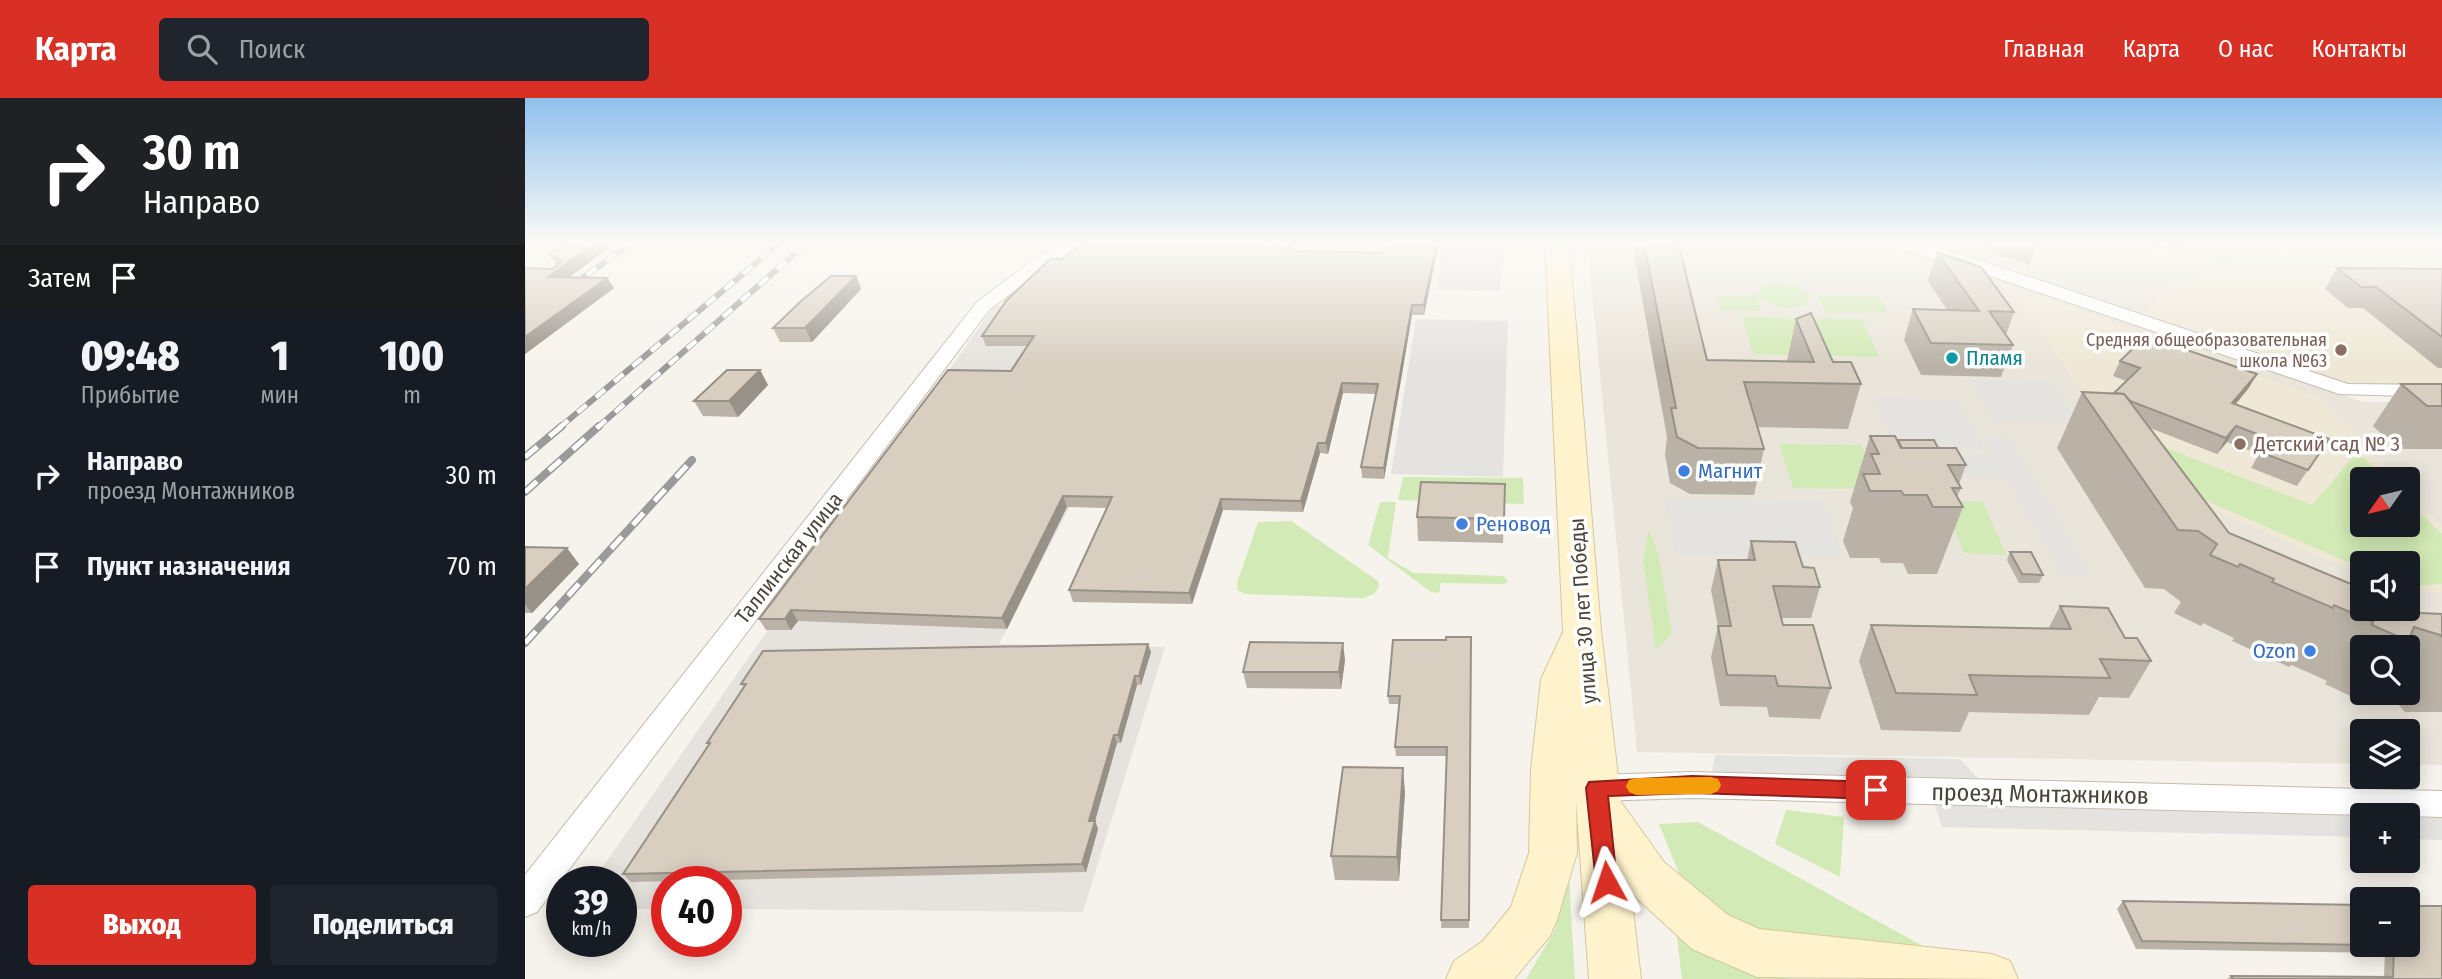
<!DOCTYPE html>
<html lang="ru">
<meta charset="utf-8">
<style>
body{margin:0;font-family:"Fira Sans Condensed",sans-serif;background:#20242c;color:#f1f3f6;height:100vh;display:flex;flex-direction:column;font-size:26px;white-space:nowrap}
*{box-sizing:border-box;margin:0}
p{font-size:23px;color:#9ea1a6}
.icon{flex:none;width:38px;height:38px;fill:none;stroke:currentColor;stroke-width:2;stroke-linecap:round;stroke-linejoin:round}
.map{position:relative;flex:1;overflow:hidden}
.side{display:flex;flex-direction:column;background:#171b24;width:525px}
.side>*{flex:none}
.top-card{background:#202124;color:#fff;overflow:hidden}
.needle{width:46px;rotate:236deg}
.fabs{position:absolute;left:1825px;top:369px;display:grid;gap:14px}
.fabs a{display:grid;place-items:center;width:70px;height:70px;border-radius:7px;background:#171b24;box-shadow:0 4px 18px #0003;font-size:35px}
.speed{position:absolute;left:21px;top:768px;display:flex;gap:14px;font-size:35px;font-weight:700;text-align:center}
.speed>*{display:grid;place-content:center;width:91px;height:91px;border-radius:50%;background:#171b24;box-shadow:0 4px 18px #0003;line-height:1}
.speed small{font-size:18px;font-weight:400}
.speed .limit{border:10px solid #d22;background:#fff;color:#111}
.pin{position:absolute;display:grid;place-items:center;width:60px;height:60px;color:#fff;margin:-30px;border-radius:14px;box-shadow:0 4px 10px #0006}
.me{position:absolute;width:77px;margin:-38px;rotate:355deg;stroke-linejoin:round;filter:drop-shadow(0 0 5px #0008)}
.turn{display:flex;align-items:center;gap:24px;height:147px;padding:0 28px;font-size:32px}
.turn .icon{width:91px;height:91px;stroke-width:2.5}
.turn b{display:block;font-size:49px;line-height:60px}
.then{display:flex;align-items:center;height:66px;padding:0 28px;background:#0003;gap:14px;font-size:26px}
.eta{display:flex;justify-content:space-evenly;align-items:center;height:119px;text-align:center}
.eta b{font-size:42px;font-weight:800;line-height:49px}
.action{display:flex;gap:14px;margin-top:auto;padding:14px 28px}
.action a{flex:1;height:80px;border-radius:7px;background:#d93025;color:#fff;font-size:28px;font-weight:800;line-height:80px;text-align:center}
.action a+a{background:#20242c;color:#f1f3f6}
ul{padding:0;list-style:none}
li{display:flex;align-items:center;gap:21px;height:91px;padding:0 28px}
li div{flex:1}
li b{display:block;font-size:26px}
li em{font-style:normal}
header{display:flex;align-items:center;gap:42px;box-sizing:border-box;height:98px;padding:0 35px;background:#d93025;color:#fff}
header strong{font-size:33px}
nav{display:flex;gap:38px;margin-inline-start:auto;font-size:24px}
.search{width:490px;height:63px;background:#20242c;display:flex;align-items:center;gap:18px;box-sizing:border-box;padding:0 24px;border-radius:7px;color:#9ea1a6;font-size:26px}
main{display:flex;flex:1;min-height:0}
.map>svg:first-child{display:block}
.residential{fill:#eae5da;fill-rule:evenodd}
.industrial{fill:#e6e2dd}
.education{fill:#efe8d6}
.green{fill:#d2eab5}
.parking{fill:#e5e3e0}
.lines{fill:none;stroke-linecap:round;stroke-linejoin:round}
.street-casing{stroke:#c2bbae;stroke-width:2}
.secondary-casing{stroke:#d6c79b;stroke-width:2}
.street{fill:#fff;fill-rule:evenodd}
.secondary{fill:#fff3cd;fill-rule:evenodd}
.rail-far1-casing{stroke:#9a9a9a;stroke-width:6}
.rail-casing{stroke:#9a9a9a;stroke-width:8}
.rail-far1{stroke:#fff;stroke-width:4.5;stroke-dasharray:12;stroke-linecap:butt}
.rail{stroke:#fff;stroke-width:5;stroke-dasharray:16;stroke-linecap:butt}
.wall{fill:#bab2a6}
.shaded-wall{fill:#979187}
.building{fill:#d8cfc1;stroke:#979187;stroke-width:2}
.route{fill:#d93025;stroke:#8d1f18;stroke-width:2}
.slow{fill:#f59e0b}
.education-dot{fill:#8d6e63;stroke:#fff;stroke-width:2.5}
.culture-dot{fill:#0f9aa8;stroke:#fff;stroke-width:2.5}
.shop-dot{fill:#3f7fe0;stroke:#fff;stroke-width:2.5}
.labels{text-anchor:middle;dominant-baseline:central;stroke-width:7;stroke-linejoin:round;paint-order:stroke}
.far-education-label{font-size:18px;fill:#785e54;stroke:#fff;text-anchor:end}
.culture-label{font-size:21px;fill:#0d838f;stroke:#fff;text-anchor:start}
.education-label{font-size:21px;fill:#785e54;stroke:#fff;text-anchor:start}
.shop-label{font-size:21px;fill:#366cbe;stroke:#fff;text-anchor:start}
.street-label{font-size:21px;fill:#4b4439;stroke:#fff}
.near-street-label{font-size:24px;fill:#4b4439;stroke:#fff}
</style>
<header>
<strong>Карта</strong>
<div class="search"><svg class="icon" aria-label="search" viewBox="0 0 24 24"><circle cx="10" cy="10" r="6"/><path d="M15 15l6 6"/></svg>Поиск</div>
<nav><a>Главная</a><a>Карта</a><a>О нас</a><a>Контакты</a></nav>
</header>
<main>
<section class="side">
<div class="top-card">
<div class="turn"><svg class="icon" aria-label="right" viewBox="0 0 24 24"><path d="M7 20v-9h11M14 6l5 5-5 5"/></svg><div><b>30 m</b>Направо</div></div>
<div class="then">Затем<svg class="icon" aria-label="arrive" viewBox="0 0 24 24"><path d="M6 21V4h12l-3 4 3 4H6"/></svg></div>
</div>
<div class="eta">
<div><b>09:48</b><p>Прибытие</p></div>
<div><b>1</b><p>мин</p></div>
<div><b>100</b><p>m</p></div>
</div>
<ul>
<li><svg class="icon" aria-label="right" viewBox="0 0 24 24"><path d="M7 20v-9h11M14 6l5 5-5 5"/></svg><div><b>Направо</b><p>проезд Монтажников</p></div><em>30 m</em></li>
<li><svg class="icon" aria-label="arrive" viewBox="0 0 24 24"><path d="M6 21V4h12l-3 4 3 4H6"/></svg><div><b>Пункт назначения</b></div><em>70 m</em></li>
</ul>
<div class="action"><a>Выход</a><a>Поделиться</a></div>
</section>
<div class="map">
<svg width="1917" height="881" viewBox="0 0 1917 881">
<rect width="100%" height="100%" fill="#f6f3ec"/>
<g class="residential">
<path d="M1062 144H1353L1424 164 1839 304H1917V667L1883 666V634H1838L1837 666 1112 654ZM1838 382H1883V427H1838ZM1838 466H1883V511H1838ZM1838 550H1883V595H1838Z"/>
<path d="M1384 144H1917V289H1818Z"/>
</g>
<path class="industrial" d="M681 144 474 546 640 549 558 814 201 811V784H142V811H96V784H67L469 208 560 209Z"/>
<g class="education">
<path d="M1710 156 1917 157V286L1815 285 1616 218 1646 190Z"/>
<path d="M1490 197 1516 198 1796 300 1871 381 1838 382V427H1883V394L1917 428V494H1883V466H1838L1837 477 1634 388 1576 322Z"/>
</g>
<g class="green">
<path d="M1253 184 1274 188 1286 197 1282 207C1263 211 1250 210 1233 200L1236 213 1195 212 1192 198H1231L1237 187Z"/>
<path d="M1292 198H1353L1364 214 1301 215Z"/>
<path d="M1217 219 1337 221 1354 259 1228 256Z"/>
<path d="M1596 332 1787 407 1833 354 1861 381 1838 382V427H1883V403L1917 436V486L1883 488V466H1838L1837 470 1640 385Z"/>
<path d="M1254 346 1336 347 1355 391 1268 390Z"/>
<path d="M878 379 998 380 999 406 873 402Z"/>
<path d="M1417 402 1458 404 1481 457 1439 455Z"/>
<path d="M855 404H871L863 460 889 475 979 478 983 484 978 486 916 485 914 495 906 494 843 447Z"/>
<path d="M766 423 853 483 854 489 849 496 838 500 721 496 713 493 712 485 733 424Z"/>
<path d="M1124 432 1134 458 1147 535 1131 552 1118 463Z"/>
<path d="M1261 712 1319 719 1315 779 1250 746Z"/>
<path d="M1173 724 1416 858 1242 840 1200 823 1159 787 1134 726Z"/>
<path d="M1044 780 1050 881H1001L1030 832Z"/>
<path d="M1151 832 1242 877 1265 881H1157Z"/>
</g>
<g class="parking">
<path d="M919 144H978L975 193 912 192Z"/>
<path d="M891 221 983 223 978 379 866 376Z"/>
<path d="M1445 282 1527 284 1554 325 1468 323Z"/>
<path d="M1349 300 1433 302 1459 351 1370 349Z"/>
<path d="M1484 338 1567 479 1537 478 1482 381 1433 380 1418 359 1464 357 1462 340Z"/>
<path d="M1140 401 1299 404 1318 459 1149 456Z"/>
<path d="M1190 657 1435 661 1453 680 1187 674Z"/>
<path d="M1410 707 1837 718V739L1417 729Z"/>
<path d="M1883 719 1917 720V742L1883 741Z"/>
</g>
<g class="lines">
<g class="street-casing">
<g id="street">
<path d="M540 144H561L521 169 464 212 12 814 0 819V777L452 204 509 161Z"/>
<path d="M1362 144H1390L1457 163 1823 286 1917 287V299L1814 296 1445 171 1364 148Z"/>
<path d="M1167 674 1917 693V719L1167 700 1072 703 1061 699 1056 690 1061 681 1072 677Z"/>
</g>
</g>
<g class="secondary-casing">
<path id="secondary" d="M1020 144H1044L1076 533 1096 704 1139 764 1203 817 1234 831 1467 856 1485 863 1493 881 1232 879 1167 851 1106 795 1116 881H1064L1051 702 1052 755 1032 822 1025 838 989 881H921L929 863 958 843 986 809 1004 755 1006 672 1016 581 1038 534Z"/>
</g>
<use href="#street" class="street"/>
<use href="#secondary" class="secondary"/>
<g class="rail-far1-casing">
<g id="rail-far1">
<path d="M42 191 108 144"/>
<path d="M34 330 256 144"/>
<path d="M72 330 283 144"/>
</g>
</g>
<g class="rail-casing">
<g id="rail">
<path d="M0 359 37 328"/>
<path d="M0 394 74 328"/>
<path d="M0 545 167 362"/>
</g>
</g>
<use href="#rail-far1" class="rail-far1"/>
<use href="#rail" class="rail"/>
</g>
<g class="wall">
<path d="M41 144H91L44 179 89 190 0 256 27 171 32 167 24 156Z"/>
<path d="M561 144H769L766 154 857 155 914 144 899 217H887L859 381 837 380 836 369 851 296 818 295 803 356 795 355 778 414 698 412 667 506 548 504 544 492 582 410 542 409 482 531 273 523 266 532H241L234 521 486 273 502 248H461L457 238 537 161Z"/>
<path d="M1109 144H1153L1182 262 1262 263 1271 221 1308 264 1336 286 1323 331 1232 329 1239 351 1229 397 1165 396 1145 385 1140 356 1142 339 1108 150Z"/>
<path d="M1456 144H1513L1504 167 1462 153Z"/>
<path d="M1622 144H1670L1669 147 1632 151Z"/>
<path d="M1412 154 1489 214 1481 237 1488 247 1476 279 1396 277 1379 242 1388 211 1422 212 1403 183Z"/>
<path d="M1812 170 1917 171V270H1913L1838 210H1823L1800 191Z"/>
<path d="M331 178 336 191 287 244H255L248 230Z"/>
<path d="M1595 263 1732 276 1723 291 1710 307 1804 341 1772 388 1726 370 1734 356 1702 344 1692 356 1625 330 1704 435 1896 515 1917 516V614H1880L1864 596 1863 595H1883V550H1838V595H1840L1834 602 1800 586 1802 583 1787 576 1766 567 1764 569 1707 543 1709 540 1678 525 1676 528 1649 515 1656 504 1639 491 1620 490 1532 350 1557 294 1589 295 1601 283 1588 278Z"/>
<path d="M235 272 243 287 213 319 178 318 169 303Z"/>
<path d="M1876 286H1917V351H1873L1848 328Z"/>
<path d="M1345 338 1413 350 1441 367 1434 386 1436 390 1432 399 1438 409 1412 476H1383L1378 465H1356L1354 460H1325L1318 443 1328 410 1325 404Z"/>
<path d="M980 386 978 445 893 443 892 419Z"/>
<path d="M1226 443 1278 469 1295 489 1286 520H1257L1258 527 1306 590 1295 621 1244 619 1242 609 1195 608 1186 559 1193 528 1186 492 1193 462H1222Z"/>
<path d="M0 450 54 466 7 515H0Z"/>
<path d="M1485 454 1518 477 1514 485H1494L1482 462Z"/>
<path d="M1535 508 1600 540 1626 563 1604 600 1574 599 1564 617 1444 614 1435 634 1356 632 1334 563 1346 527 1523 531Z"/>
<path d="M946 539 944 830H916L922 658H871L870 649 874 606H864L863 598 921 542Z"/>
<path d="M626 554 616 587H612L596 645H592L570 723 573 731 561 774 106 784 98 776 184 648 182 645 219 590 216 586Z"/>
<path d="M820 562 816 591 722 590 718 574Z"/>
<path d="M880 694 874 783 810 782 806 758Z"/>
<path d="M1598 803 1883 847 1917 881H1702L1706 878 1859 879 1860 855 1611 851 1592 811Z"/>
</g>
<g class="shaded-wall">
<path d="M71 144H91L30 190 23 179Z"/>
<path d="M764 144H769L762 163 760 153Z"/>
<path d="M912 144H914L899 217V207Z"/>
<path d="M331 178 336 191 287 244 280 230Z"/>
<path d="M82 180 89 190 0 256V239Z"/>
<path d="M887 207V217L859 381V370Z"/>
<path d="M235 272 243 287 213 319 204 303Z"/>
<path d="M1732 276 1723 291 1698 321 1707 305Z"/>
<path d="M817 285 818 295 803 356 801 345Z"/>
<path d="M1711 328 1702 344 1692 356 1701 340Z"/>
<path d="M793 345 795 355 778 414 776 403Z"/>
<path d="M538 398 542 409 482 531 477 520Z"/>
<path d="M696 401 698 412 667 506 664 495Z"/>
<path d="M42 450 54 466 7 515 0 507V491Z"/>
<path d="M266 512 273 523 266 532 260 521Z"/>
<path d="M818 545 820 562 816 591 814 574Z"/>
<path d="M623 546 626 554 616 587 614 578Z"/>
<path d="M610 578 612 587 596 645 593 637Z"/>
<path d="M589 637 592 645 570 723 573 731 561 774 557 766 564 723Z"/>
<path d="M878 670 880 694 874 783 872 759Z"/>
</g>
<g class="building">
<path d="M41 144H71L23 179 82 180 0 239V170L27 171 37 163 24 156Z"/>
<path d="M561 144H764L760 153 857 155 861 144H912L899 207H887L859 370 836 369 853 286 817 285 801 345H793L776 403 696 401 664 495 544 492 587 399 538 398 477 520 266 512 260 521H234L423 272 486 273 509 238H457L481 203 525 161H537Z"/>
<path d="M1119 144H1153L1182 262 1289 264 1271 221 1286 215 1308 264H1326L1336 286 1219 284 1239 351 1173 350 1152 339 1146 310H1151Z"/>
<path d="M1412 154 1456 169 1489 214 1464 213 1488 247 1406 245 1388 211 1454 213Z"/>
<path d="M1812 170 1917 171V239L1851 189H1836Z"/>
<path d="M306 178H331L280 230H248L275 204Z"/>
<path d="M1621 238 1732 276 1707 305 1804 341 1783 372 1735 354 1745 341 1711 328 1701 340 1605 303 1599 296 1589 295 1615 270 1595 263Z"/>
<path d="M202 272H235L204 303H169Z"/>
<path d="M1876 286H1917V308H1902Z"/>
<path d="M1557 294 1599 296 1704 435 1838 491V511H1883V510L1896 515 1917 516V539L1915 537 1889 529 1883 543 1847 527 1848 524 1832 517 1809 507 1808 510 1747 484 1749 481 1715 466 1713 469 1685 457 1692 446 1673 433 1653 432Z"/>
<path d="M1345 338H1370L1376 350H1431L1441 367H1423L1436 390H1427L1438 409H1408L1402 397H1379L1376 393H1345L1338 376H1355L1346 356H1354Z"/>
<path d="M1373 342H1409L1413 350H1377Z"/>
<path d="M896 384 980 386 979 421 892 419Z"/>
<path d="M1226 443 1270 444 1278 469 1289 470 1295 489 1248 488 1258 527H1288L1306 590 1253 588 1250 578 1202 577 1193 528H1206L1193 462H1230Z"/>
<path d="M0 450V449L42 450 0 491Z"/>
<path d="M1485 454H1506L1518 477 1497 476Z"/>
<path d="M1535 508 1583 510 1600 540H1612L1626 563 1575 561 1585 580 1444 577 1452 597 1371 595 1346 527 1546 531Z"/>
<path d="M921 539H946L944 822H916L922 649H870L875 598H863L868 542H921Z"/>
<path d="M725 544 818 545 814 574H718Z"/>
<path d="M623 546 614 578H610L593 637H589L564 723H570L557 766 98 776 185 645H182L221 586H216L238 553Z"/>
<path d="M818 669 878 670 872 759 806 758Z"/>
<path d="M1598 803 1838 807V847L1617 843Z"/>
<path d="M1883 808H1917V881H1708L1706 878 1868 879 1869 847H1858H1883Z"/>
</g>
<linearGradient id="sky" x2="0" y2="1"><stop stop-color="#8fc1ec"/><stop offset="0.54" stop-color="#fbfaf6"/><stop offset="1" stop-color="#fbfaf6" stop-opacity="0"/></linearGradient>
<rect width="1917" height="268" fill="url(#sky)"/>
<path class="route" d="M1167 678 1351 684 1359 686 1362 692 1359 698 1351 701 1167 695 1083 698 1092 784 1089 791 1082 794 1074 791 1071 784 1061 690 1064 684Z"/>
<path class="slow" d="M1186 679 1193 681 1196 687 1193 693 1186 696 1111 697 1104 694 1101 688 1104 682 1111 680Z"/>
<g class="education-dot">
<circle cx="1816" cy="252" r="7"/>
<circle cx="1715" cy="346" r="7"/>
</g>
<circle class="culture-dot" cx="1427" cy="260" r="7"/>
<g class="shop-dot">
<circle cx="1159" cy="373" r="7"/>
<circle cx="937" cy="426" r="7"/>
<circle cx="1785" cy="553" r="7"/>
</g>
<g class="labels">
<g class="far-education-label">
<text x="1802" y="242">Средняя общеобразовательная<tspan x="1802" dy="21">школа №63</tspan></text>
</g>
<g class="culture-label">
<text x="1441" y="260">Пламя</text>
</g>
<g class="education-label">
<text x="1729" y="346">Детский сад № 3</text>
</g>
<g class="shop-label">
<text x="1173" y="373">Магнит</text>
<text x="951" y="426">Реновод</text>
<text x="1771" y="553" text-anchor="end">Ozon</text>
</g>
<g class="street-label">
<text transform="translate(264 460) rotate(-52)">Таллинская улица</text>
<text transform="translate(1058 513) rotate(-94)">улица 30 лет Победы</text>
</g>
<g class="near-street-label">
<text transform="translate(1515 696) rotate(1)">проезд Монтажников</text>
</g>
</g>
</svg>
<div class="fabs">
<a><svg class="needle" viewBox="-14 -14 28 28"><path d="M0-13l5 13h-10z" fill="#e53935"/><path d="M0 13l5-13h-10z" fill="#9ea1a6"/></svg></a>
<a><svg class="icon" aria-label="sound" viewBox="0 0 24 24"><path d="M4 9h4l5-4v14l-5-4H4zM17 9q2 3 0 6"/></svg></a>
<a><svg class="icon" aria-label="search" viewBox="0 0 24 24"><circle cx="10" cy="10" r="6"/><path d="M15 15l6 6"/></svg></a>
<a><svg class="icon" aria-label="layers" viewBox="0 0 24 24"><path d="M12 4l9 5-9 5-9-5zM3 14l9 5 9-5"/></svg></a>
<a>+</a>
<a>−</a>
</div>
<div class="speed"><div>39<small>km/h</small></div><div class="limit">40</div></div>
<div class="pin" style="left:1351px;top:692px;background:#d93025"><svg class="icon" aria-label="arrive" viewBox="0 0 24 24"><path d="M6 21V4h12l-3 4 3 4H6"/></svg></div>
<svg class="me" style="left:1082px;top:784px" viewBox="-20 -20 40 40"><path d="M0-17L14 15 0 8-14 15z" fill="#d93025" stroke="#fff" stroke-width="4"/></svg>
</div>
</main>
